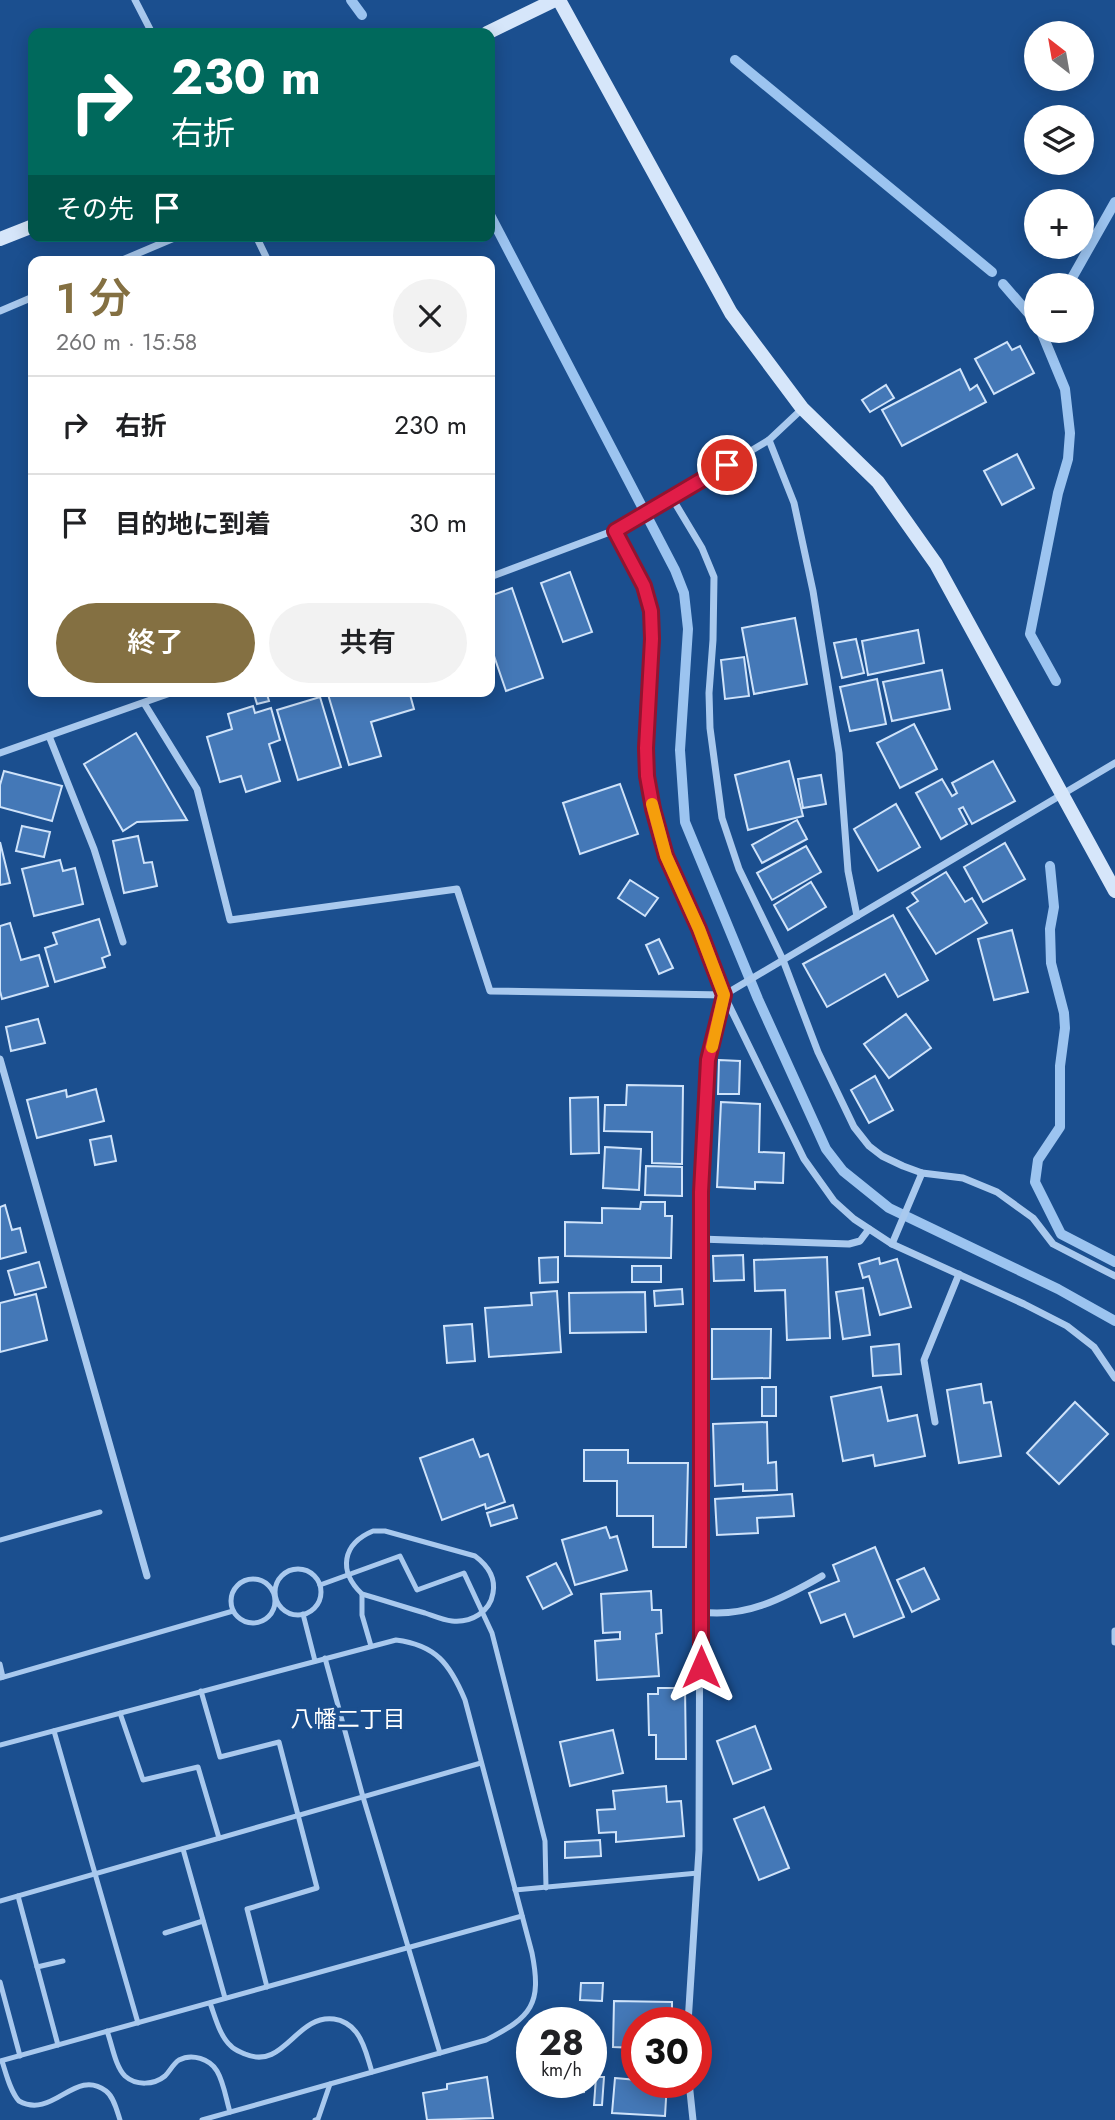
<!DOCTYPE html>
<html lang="ja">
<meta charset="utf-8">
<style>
body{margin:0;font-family:Jost,"Noto Sans JP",sans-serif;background:#f2f2f2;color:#202124;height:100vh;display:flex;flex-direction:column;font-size:26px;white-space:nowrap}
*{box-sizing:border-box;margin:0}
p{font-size:23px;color:#757577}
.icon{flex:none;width:38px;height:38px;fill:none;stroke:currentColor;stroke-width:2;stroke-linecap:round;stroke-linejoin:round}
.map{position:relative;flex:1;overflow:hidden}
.sheet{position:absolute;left:28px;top:256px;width:467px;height:441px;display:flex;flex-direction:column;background:#fff;border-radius:14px;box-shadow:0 4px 18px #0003}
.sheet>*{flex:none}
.guide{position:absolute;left:28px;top:28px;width:467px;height:214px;border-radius:14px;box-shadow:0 4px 18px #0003;background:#00695c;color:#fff;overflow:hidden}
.needle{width:46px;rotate:329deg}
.tools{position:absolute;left:1024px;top:21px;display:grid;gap:14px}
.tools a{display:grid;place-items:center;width:70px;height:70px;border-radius:50%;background:#fff;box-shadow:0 4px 18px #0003;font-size:35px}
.speed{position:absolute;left:516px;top:2007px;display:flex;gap:14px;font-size:35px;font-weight:700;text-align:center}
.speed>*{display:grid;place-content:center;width:91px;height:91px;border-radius:50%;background:#fff;box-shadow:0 4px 18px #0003;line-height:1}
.speed small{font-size:18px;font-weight:400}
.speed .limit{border:10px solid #d22;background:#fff;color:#111}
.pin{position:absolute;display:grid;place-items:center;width:60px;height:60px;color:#fff;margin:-30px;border:4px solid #fff;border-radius:50%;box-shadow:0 2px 7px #0007}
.me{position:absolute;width:77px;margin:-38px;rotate:0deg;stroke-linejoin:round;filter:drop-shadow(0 0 5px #0008)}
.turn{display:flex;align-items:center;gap:24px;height:147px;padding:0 28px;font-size:32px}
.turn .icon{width:91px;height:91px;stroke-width:2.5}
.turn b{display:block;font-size:49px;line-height:60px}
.then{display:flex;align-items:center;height:66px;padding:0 28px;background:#0003;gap:14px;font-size:26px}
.round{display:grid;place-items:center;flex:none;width:74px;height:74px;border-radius:37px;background:#f2f2f2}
.head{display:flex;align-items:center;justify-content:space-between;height:119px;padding:0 28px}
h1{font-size:42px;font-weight:600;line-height:52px;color:#847042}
.cta{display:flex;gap:14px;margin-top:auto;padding:14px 28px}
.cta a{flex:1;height:80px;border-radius:42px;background:#847042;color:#fff;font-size:28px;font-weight:600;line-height:80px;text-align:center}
.cta a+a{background:#f2f2f2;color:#202124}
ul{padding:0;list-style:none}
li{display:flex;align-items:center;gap:21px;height:98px;padding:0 28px;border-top:2px solid #e0e0e0}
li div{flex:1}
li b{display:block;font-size:26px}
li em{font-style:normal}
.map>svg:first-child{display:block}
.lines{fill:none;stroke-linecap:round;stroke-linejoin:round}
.stream{stroke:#9cc4f0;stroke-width:10}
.building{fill:#4478b7;stroke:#cfe3fa;stroke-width:2}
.lane{stroke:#a9c9ee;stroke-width:5}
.street{stroke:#a9c9ee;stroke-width:7}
.secondary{stroke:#d6e6fa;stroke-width:14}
.route-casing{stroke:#92132f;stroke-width:18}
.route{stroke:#e11d48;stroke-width:12}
.slow{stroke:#f59e0b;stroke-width:12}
.labels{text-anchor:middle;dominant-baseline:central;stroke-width:7;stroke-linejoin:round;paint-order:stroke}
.neighbourhood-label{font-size:23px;fill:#fff;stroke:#1b4f8f}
</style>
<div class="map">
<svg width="1115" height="2120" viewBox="0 0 1115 2120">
<rect width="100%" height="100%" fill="#1b4f8f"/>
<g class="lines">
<g class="stream">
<path d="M351 0 362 15"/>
<path d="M735 60 992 272"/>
<path d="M490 215 675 570 684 593 688 629 680 750 685 822 758 999 826 1149 843 1171 889 1208 1058 1289 1115 1321"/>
<path d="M1003 284 1036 322"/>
<path d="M1068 285 1115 202"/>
<path d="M1041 331 1065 389 1070 433 1068 459 1058 493 1030 634 1056 681"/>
<path d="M1050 866 1054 907 1050 929 1051 963 1064 1013 1065 1028 1060 1066V1127L1038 1160 1035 1182 1061 1234 1115 1262"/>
</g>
</g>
<g class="building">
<path d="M1007 342 1012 350 1020 346 1034 373 994 394 975 359Z"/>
<path d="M960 369 970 390 977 385 986 402 902 446 882 410Z"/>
<path d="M886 385 894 398 870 412 862 400Z"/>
<path d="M1017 454 1034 488 1002 505 984 471Z"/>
<path d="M570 572 592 632 563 642 541 583Z"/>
<path d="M512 588 543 678 506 691 494 656 490 657V596Z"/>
<path d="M795 618 807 684 754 694 742 628Z"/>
<path d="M918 630 924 663 868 675 862 641Z"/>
<path d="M856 639 864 673 842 678 834 643Z"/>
<path d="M744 657 749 696 725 699 721 660Z"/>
<path d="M942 670 950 709 892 721 883 682Z"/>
<path d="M877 679 886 724 850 731 840 687Z"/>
<path d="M253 691H266L269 701 257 704Z"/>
<path d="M327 691H409L414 709 371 722 381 756 349 765Z"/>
<path d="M320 697 341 767 298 780 277 710Z"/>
<path d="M253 706 255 713 271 708 280 740 269 744 280 781 246 792 241 776 220 782 207 737 232 729 228 714Z"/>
<path d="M914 724 937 769 900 788 877 743Z"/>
<path d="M136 733 187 820 137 822 123 831 84 764Z"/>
<path d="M789 761 803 816 748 830 735 775Z"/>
<path d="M993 761 1015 801 972 824 963 807 959 809 967 824 941 839 916 793 942 779 952 796 957 793 952 783Z"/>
<path d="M4 771 62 786 52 821 0 807V785Z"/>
<path d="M821 775 826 804 803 808 798 779Z"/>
<path d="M620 784 638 834 580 854 563 803Z"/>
<path d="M896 804 920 847 878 871 854 829Z"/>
<path d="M797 820 807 839 762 863 752 845Z"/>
<path d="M22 826 50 832 44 857 16 851Z"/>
<path d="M138 836 144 863 152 862 157 886 124 893 113 841Z"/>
<path d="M0 842 10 883 0 885Z"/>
<path d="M1005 843 1025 879 983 902 964 867Z"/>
<path d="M806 846 821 872 772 900 757 873Z"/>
<path d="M60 860 63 871 75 868 83 904 34 916 22 869Z"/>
<path d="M946 872 965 902 972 898 987 923 936 954 907 908 918 901 912 893Z"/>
<path d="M630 880 658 898 645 916 618 898Z"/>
<path d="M811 882 826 907 788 930 774 905Z"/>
<path d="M893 915 928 980 898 997 885 974 827 1007 803 964Z"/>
<path d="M99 919 110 955 102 958 105 967 55 982 45 948 57 944 53 933Z"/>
<path d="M10 923 21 960 39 955 48 986 2 999 0 991V926Z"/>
<path d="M1012 930 1028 992 994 1000 978 939Z"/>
<path d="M659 939 673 968 659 974 646 945Z"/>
<path d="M906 1014 931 1048 889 1078 864 1044Z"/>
<path d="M38 1019 45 1043 11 1051 6 1027Z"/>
<path d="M719 1060 740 1061 739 1094H718Z"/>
<path d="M875 1076 893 1110 869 1123 851 1090Z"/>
<path d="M627 1085 683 1086 682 1164 652 1163V1132L604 1131 605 1105H626Z"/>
<path d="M96 1089 104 1121 37 1138 27 1100 66 1090 67 1097Z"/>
<path d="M598 1097 599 1153 571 1154 570 1098Z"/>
<path d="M721 1102 760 1104 759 1152 784 1153 783 1183 755 1182V1189L717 1187Z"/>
<path d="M111 1136 116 1161 95 1165 90 1140Z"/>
<path d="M605 1147 641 1149 639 1190 603 1188Z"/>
<path d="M646 1166 682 1167V1196L645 1195Z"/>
<path d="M641 1202H665V1216H672L671 1258 565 1256V1222L602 1223V1208L640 1209Z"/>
<path d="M5 1205 12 1230 20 1228 26 1252 0 1259V1207Z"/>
<path d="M743 1255 744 1280 714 1281 713 1256Z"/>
<path d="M558 1257V1282L540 1283 539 1258Z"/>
<path d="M827 1257 830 1338 787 1340 785 1290 755 1291 754 1260Z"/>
<path d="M879 1258 880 1264 897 1259 911 1307 880 1315 869 1276 863 1278 859 1264Z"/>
<path d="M39 1262 46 1287 15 1295 8 1271Z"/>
<rect x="632" y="1266" width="29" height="16"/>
<path d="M863 1288 870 1335 843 1339 836 1292Z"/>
<path d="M682 1289 683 1304 655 1306 654 1291Z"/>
<path d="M557 1291 561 1352 489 1357 485 1308 532 1305 531 1293Z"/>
<path d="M645 1292 646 1332 570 1333 569 1293Z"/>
<path d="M36 1294 47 1340 0 1352V1303Z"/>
<path d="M472 1324 475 1361 447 1363 444 1326Z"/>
<path d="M712 1329H771L770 1378 712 1379Z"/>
<path d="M899 1344 901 1374 873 1376 871 1347Z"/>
<path d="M981 1384 984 1403 991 1402 1001 1456 959 1463 947 1390Z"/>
<rect x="762" y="1387" width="14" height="29"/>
<path d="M881 1387 888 1421 917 1415 925 1456 875 1466 873 1455 843 1461 831 1397Z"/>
<path d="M1075 1402 1108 1434 1059 1484 1027 1453Z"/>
<path d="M767 1422 768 1463 776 1462 777 1490 743 1491V1484L715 1486 713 1424Z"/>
<path d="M473 1439 480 1457 488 1454 505 1502 486 1509 485 1504 442 1520 420 1458Z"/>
<path d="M584 1450H628V1463H688L686 1547H653V1516H617V1481H584Z"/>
<path d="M792 1494 794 1516 757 1518 758 1533 717 1535 715 1499Z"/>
<path d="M513 1505 517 1518 491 1526 487 1513Z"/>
<path d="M606 1527 610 1538 617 1536 627 1570 575 1585 562 1540Z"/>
<path d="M875 1547 904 1617 854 1637 845 1614 821 1623 809 1593 839 1581 833 1565Z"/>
<path d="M556 1563 572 1594 543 1609 527 1577Z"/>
<path d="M924 1568 939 1599 912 1612 897 1580Z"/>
<path d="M651 1591 652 1610H661L662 1633 656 1634 659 1676 597 1680 595 1641 620 1639V1632L603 1633 601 1594Z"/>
<path d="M658 1688H685L686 1759H656V1735H649L648 1694H658Z"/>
<path d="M755 1726 771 1769 733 1784 717 1741Z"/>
<path d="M613 1730 623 1773 570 1786 560 1742Z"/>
<path d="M666 1786 667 1802 681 1801 684 1836 616 1842V1832L599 1833 597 1810 615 1809 613 1791Z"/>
<path d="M764 1807 789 1868 759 1880 734 1819Z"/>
<path d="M600 1840 601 1856 565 1858V1842Z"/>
<path d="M581 1983H603L602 2001 580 2000Z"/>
<path d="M614 2001 672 2002V2023H637V2048L613 2047Z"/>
<path d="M487 2077 493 2118 427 2120 423 2093 447 2089V2084Z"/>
<path d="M596 2077H604L602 2105H594Z"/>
<path d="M615 2078 637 2080V2082H667L665 2116 612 2113Z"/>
<path d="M548 2082H583L584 2092 549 2095Z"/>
</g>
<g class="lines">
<g class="lane">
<path d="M373 1531H385L475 1556C487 1565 496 1577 493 1593 490 1612 471 1623 452 1621 443 1620 434 1616 425 1613 404 1607 383 1600 362 1594 338 1571 342 1544 373 1531Z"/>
<path d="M0 1540 100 1512"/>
<circle cx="298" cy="1592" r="23"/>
<circle cx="253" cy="1601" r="22"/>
<path d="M320 1585 400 1556 417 1590 464 1573 492 1633 545 1841 546 1888"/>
<path d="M362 1594V1615L371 1646"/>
<path d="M303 1614 315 1661"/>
<path d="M325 1658 363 1797 440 2053"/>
<path d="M0 1664 3 1677"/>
<path d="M0 1678 233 1611"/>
<path d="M201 1691 220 1757 279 1742 317 1888 247 1909 267 1987"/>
<path d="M120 1713 143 1780 198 1767 219 1838"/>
<path d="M54 1731 138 2023"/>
<path d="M0 1745 396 1640C436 1645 450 1664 465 1700L532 1953C542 2004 532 2017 486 2040L202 2120"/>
<path d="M183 1849 225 1998"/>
<path d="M515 1890 698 1873"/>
<path d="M18 1896 58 2045"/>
<path d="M0 1901 481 1763"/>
<path d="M165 1933 203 1921"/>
<path d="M37 1967 63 1961"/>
<path d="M0 1982 20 2056"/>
<path d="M210 2003C215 2016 220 2037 231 2046 234 2050 241 2052 245 2054 284 2071 296 2014 334 2019 342 2020 351 2025 356 2032 365 2043 368 2060 372 2072"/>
<path d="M107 2031C112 2044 115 2066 125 2076 136 2086 154 2085 165 2076 170 2071 173 2064 179 2060 192 2053 210 2059 217 2071 224 2083 226 2099 230 2112"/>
<path d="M0 2061 522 1916"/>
<path d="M2 2061C6 2073 10 2091 19 2101 53 2120 75 2067 106 2091 114 2097 117 2111 120 2120"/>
<path d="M315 2120 318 2119 330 2084"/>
</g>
<g class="street">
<path d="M135 0 152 33"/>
<path d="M256 236 268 261"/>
<path d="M120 261 179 236"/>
<path d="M0 311 33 297"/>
<path d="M769 440 794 503 813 591 839 753 848 871 857 916"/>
<path d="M672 498 702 548 714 577 713 640 709 693 710 728 722 818 739 869 783 960 818 1052 854 1127 869 1146 882 1156 903 1166 922 1173 963 1178 997 1192 1033 1218 1053 1244 1115 1276"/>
<path d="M615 531 644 586 651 611 652 639 648 699 647 776 659 836 666 856 699 929 724 995 804 1159 834 1201 854 1219 892 1244 1024 1304 1067 1326 1094 1347 1115 1378"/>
<path d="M490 577 626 526 769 440 802 409"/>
<path d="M144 703 197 789 230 920 457 889 490 991 724 995 1115 763"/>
<path d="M49 736 94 849 123 942"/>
<path d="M0 753 176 691"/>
<path d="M0 1059 147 1576"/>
<path d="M700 1239 849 1244 860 1241 869 1229"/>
<path d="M892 1244 922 1173"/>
<path d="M935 1422 924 1360 959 1274"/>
<path d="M701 1612C746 1618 784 1598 822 1576"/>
<path d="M1115 1631V1642"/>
<path d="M688 2023 699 1850 701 1192 708 1060 724 995"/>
<path d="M689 2082 693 2120"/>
</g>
<g class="secondary">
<path d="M559 0 731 313 802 408 878 482 936 564 1115 891"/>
<path d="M487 33 555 0"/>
<path d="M0 239 33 226"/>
</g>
</g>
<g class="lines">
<g class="route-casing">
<path id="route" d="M701 1667V1192L708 1060 724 995 699 929 666 856 653 809 647 776 646 748 652 639 651 611 644 586 615 531 727 465"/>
</g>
<use href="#route" class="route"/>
<path class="slow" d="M652 804 666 856 699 929 724 995 712 1047"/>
</g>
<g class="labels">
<g class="neighbourhood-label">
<text x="348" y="1719">八幡二丁目</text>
</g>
</g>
</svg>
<div class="tools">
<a><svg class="needle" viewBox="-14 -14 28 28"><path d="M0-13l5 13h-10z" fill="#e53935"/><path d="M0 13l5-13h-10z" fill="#757577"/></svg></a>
<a><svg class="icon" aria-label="layers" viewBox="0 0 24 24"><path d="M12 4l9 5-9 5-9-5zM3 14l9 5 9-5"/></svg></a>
<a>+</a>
<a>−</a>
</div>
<div class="speed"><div>28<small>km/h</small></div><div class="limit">30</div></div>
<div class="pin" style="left:727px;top:465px;background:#d93025"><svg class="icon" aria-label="arrive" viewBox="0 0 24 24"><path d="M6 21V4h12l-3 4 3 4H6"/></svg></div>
<svg class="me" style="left:701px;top:1667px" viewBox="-20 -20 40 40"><path d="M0-17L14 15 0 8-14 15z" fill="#e11d48" stroke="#fff" stroke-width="4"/></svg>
<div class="guide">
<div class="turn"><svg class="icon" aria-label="right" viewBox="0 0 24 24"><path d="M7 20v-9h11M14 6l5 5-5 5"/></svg><div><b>230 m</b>右折</div></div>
<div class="then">その先<svg class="icon" aria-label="arrive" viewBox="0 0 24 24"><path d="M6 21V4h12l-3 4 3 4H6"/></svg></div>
</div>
<section class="sheet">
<div class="head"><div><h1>1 分</h1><p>260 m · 15:58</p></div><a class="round"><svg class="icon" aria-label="close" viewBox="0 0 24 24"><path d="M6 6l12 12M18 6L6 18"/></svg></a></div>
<ul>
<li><svg class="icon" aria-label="right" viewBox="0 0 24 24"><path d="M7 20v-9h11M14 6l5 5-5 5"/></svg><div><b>右折</b></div><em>230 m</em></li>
<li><svg class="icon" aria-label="arrive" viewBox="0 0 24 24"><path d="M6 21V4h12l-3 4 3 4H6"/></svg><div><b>目的地に到着</b></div><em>30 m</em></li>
</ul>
<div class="cta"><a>終了</a><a>共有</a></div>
</section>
</div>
